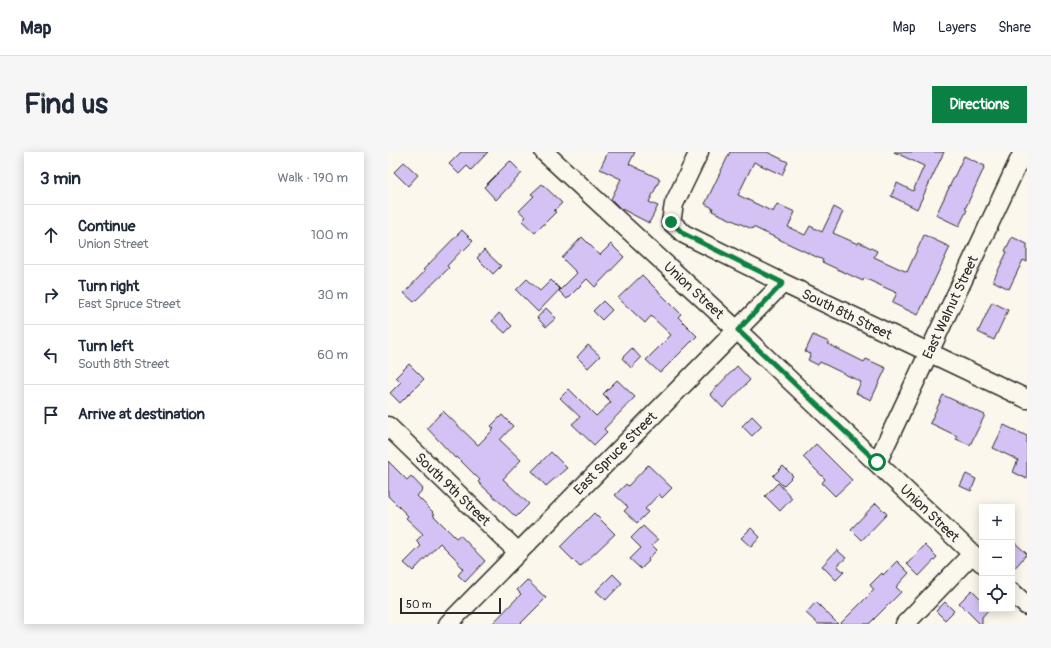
<!DOCTYPE html>
<meta charset="utf-8">
<style>
:root{--surface:#fff;--page:#f6f6f7;--text:#1f2937;--muted:#747a83;--line:#e0e1e3;--accent:#0b8043}
body{margin:0;font-family:Pangolin,sans-serif;background:var(--page);color:var(--text)}
.controls{position:absolute;right:12px;bottom:12px;display:grid;overflow:hidden;border-radius:0px;box-shadow:0 2px 10px #0003}
.controls button{width:36px;height:36px;display:grid;place-items:center;padding:0;border:0;border-bottom:1px solid var(--line);background:var(--surface);color:var(--text);font:20px sans-serif}
.scale{position:absolute;left:12px;bottom:10px;width:101px;box-sizing:border-box;padding-left:4px;border:2px solid #2b2b2b;border-top:0;font-size:11px;line-height:14px;white-space:nowrap;color:#2b2b2b;-webkit-text-stroke:3px #fbf7ec;paint-order:stroke}
.stop{position:absolute;width:12px;height:12px;margin:-9px;border:3px solid #0b8043;border-radius:50%;background:#fff}
.stop.end{background:#0b8043;border-color:#fff;box-shadow:0 1px 4px #0008}
.list{margin:0;padding:0;list-style:none}
h2{display:flex;justify-content:space-between;align-items:center;height:52px;margin:0;padding:0 16px;font-size:17px}
h2 small{font-size:13px;font-weight:400;color:var(--muted)}
.list li{display:grid;grid-template-columns:26px 1fr auto;gap:12px;align-items:center;box-sizing:border-box;height:60px;padding:0 16px;border-top:1px solid var(--line)}
.list b{display:block;font-size:15px;white-space:nowrap}
.list p{margin:0;font-size:13px;white-space:nowrap;color:var(--muted)}
.list em{font-size:13px;font-style:normal;color:var(--muted)}
.icon{flex:none;width:22px;height:22px;fill:none;stroke:currentColor;stroke-width:2;stroke-linecap:round;stroke-linejoin:round}
.map{position:relative;flex:none;width:639px;height:472px;overflow:hidden;border-radius:0px}
header{display:flex;align-items:center;gap:24px;box-sizing:border-box;height:56px;padding:0 20px;background:var(--surface);border-bottom:1px solid var(--line)}
header strong{font-size:19px}
nav{display:flex;gap:22px;margin-inline-start:auto;font-size:14px}
.intro{display:flex;align-items:center;justify-content:space-between;box-sizing:border-box;height:96px;padding:0 24px}
h1{margin:0;font-size:28px}
.button{padding:10px 18px;border-radius:0px;background:var(--accent);color:#fff;font-size:14px;font-weight:700}
main{display:flex;gap:24px;padding:0 24px}
aside{flex:1;background:var(--surface);border-radius:0px;box-shadow:0 2px 10px #0003}
.map>svg:first-child{display:block}
.building{fill:#d4c2f4;stroke:#2b2b2b}
.lines{fill:none;stroke-linecap:round;stroke-linejoin:round}
.minor-casing{stroke:#2b2b2b;stroke-width:21}
.minor{stroke:#fbf7ec;stroke-width:18}
.route{stroke:#0b8043;stroke-width:5}
.labels{text-anchor:middle;stroke-width:4;stroke-linejoin:round;paint-order:stroke}
.street-label{font-size:14px;fill:#2b2b2b;stroke:#fbf7ec}
</style>
<header>
<strong>Map</strong>
<nav><a>Map</a><a>Layers</a><a>Share</a></nav>
</header>
<div class="intro"><h1>Find us</h1><a class="button">Directions</a></div>
<main>
<aside>
<h2>3 min<small>Walk · 190 m</small></h2>
<ul class="list">
<li><svg class="icon" aria-label="ahead" viewBox="0 0 24 24"><path d="M12 20V5M6 11l6-6 6 6"/></svg><div><b>Continue</b><p>Union Street</p></div><em>100 m</em></li>
<li><svg class="icon" aria-label="right" viewBox="0 0 24 24"><path d="M7 20v-9h11M14 6l5 5-5 5"/></svg><div><b>Turn right</b><p>East Spruce Street</p></div><em>30 m</em></li>
<li><svg class="icon" aria-label="left" viewBox="0 0 24 24"><path d="M17 20v-9H6M10 6l-5 5 5 5"/></svg><div><b>Turn left</b><p>South 8th Street</p></div><em>60 m</em></li>
<li><svg class="icon" aria-label="arrive" viewBox="0 0 24 24"><path d="M6 21V4h12l-3 4 3 4H6"/></svg><div><b>Arrive at destination</b></div></li>
</ul>
</aside>
<div class="map">
<svg width="639" height="472" viewBox="0 0 639 472">
<rect width="100%" height="100%" fill="#fbf7ec"/>
<filter id="ink" filterUnits="userSpaceOnUse"><feTurbulence type="fractalNoise" baseFrequency=".025" numOctaves="2"/><feDisplacementMap in="SourceGraphic" scale="8" xChannelSelector="R" yChannelSelector="G"/><feConvolveMatrix kernelMatrix="1 2 1 2 8 2 1 2 1" color-interpolation-filters="sRGB"/></filter>
<g filter="url(#ink)">
<path class="building" d="M73 0H100L83 18 79 14 71 22 61 12Z
M220 0H247L241 12 272 27 261 50 270 54 261 71 232 56 223 47 233 27 212 17Z
M342 0H379L400 10 394 23 366 10 350 43 385 60 389 52 407 60 400 75 417 83 422 74 434 80 446 55 455 60 445 81 470 92 471 90 489 99 486 105 519 120 536 83 562 95 530 163 504 151 509 141 476 126 475 129 434 110 435 108 365 75 364 77 324 59 325 56 317 52Z
M506 0H556L529 57 503 44 509 31 525 39 536 14Z
M576 4 597 14 577 57 579 58 571 74 548 63Z
M122 9 134 21 108 48 96 35Z
M16 10 30 23 20 34 6 20Z
M154 32 174 51 166 59 168 60 147 81 134 69 138 65 131 59 146 44 143 42Z
M74 78 85 89 76 98 75 97 59 114 61 116 26 150 16 141 37 119 35 118Z
M194 85 212 103 223 92 236 105 207 135 199 127 179 147 171 139 189 121 174 106Z
M624 85 639 92V110L635 108 621 137 605 129 619 100 617 99Z
M96 98 113 114 105 122 89 106Z
M254 123 293 162 290 165 309 184 272 221 258 208 283 183 263 164 257 171 230 146Z
M139 127 152 139 163 128 172 137 150 160 128 138Z
M215 149 224 158 214 168 205 159Z
M604 150 620 158 606 188 590 180Z
M158 156 168 166 158 175 149 166Z
M111 161 124 174 117 181 104 169Z
M425 183 441 190 440 192 476 210 478 207 498 216 483 248 468 241 473 230 432 210 430 213 420 208 423 202 417 200Z
M200 193 212 204 200 216 189 205Z
M244 196 253 206 243 216 234 206Z
M21 212 36 227 12 251 2 241 13 230 8 225Z
M349 214 362 228 335 256 322 242Z
M229 228 247 245 216 277 219 280 206 293 184 272 192 265 172 246 181 237 208 264 223 250 215 242Z
M555 243 597 263 582 293 568 287 569 284 542 271Z
M55 259 90 293 106 277 103 274 114 263 125 274 112 288 133 308 115 327 141 352 128 365 90 330 92 328 69 305 67 306 39 276Z
M364 264 374 274 364 284 354 274Z
M616 273 639 284V327L625 320 630 308 605 296Z
M428 292 464 328 447 344 434 331 437 327 415 305Z
M163 300 179 316 158 334 144 319Z
M0 309 19 328 23 324 35 337 29 344 47 362 45 363 68 386 72 383 97 409 77 430 70 423 75 417 70 412 71 410 52 391 25 419 16 411 33 394 28 389 35 382 18 366 20 364 0 344Z
M260 313 284 336 274 346 271 342 257 357 260 360 249 371 236 359 240 355 227 343 238 332 240 334Z
M395 314 405 324 395 334 385 324Z
M578 322 588 327 583 339 572 334Z
M390 331 404 346 392 359 377 344Z
M488 351 499 362 474 388 463 377Z
M206 361 227 382 192 415 172 395Z
M255 374 270 388 264 393 269 398 260 407 261 409 253 417 242 407 253 396 243 386Z
M363 376 372 385 363 395 353 386Z
M624 388 639 402 624 419Z
M537 393 549 405 531 424 519 412Z
M449 398 458 406 449 414 456 420 448 428 434 414Z
M509 409 521 421 508 435 513 440 481 472H452L486 438 482 433 494 421 495 423Z
M225 422 234 431 218 448 208 439Z
M139 428 158 446 132 472H104L133 442 129 438Z
M584 438 594 448V457H601L594 465V472H592L571 451Z
M428 450 450 472H430L418 461Z
M557 450 566 459 557 468 548 459Z"/>
<g class="lines">
<defs>
<path id="minor" d="M156 0 349 178 594 411
M311 0 286 52 283 70 296 82 395 131 639 247
M0 274 130 400
M489 311 635 0
M624 440 639 454
M60 472 395 131
M517 472 584 402"/>
</defs>
<use href="#minor" class="minor-casing"/>
<use href="#minor" class="minor"/>
</g>
</g>
<g class="lines" filter="url(#ink)">
<path class="route" d="M283 70 296 82 395 131 350 178 489 310"/>
</g>
<g class="labels">
<g class="street-label">
<text transform="translate(306 138) rotate(43)" y="5">Union Street</text>
<text transform="translate(562 155) rotate(-65)" y="5">East Walnut Street</text>
<text transform="translate(459 162) rotate(26)" y="5">South 8th Street</text>
<text transform="translate(227 301) rotate(-45)" y="5">East Spruce Street</text>
<text transform="translate(65 337) rotate(44)" y="5">South 9th Street</text>
<text transform="translate(542 361) rotate(44)" y="5">Union Street</text>
</g>
</g>
</svg>
<div class="controls">
<button>+</button>
<button>−</button>
<button><svg class="icon" aria-label="locate" viewBox="0 0 24 24"><circle cx="12" cy="12" r="6"/><path d="M12 2v4M12 18v4M2 12h4M18 12h4"/></svg></button>
</div>
<div class="scale">50 m</div>
<div class="stop" style="left:489px;top:310px"></div>
<div class="stop end" style="left:283px;top:70px"></div>
</div>
</main>
